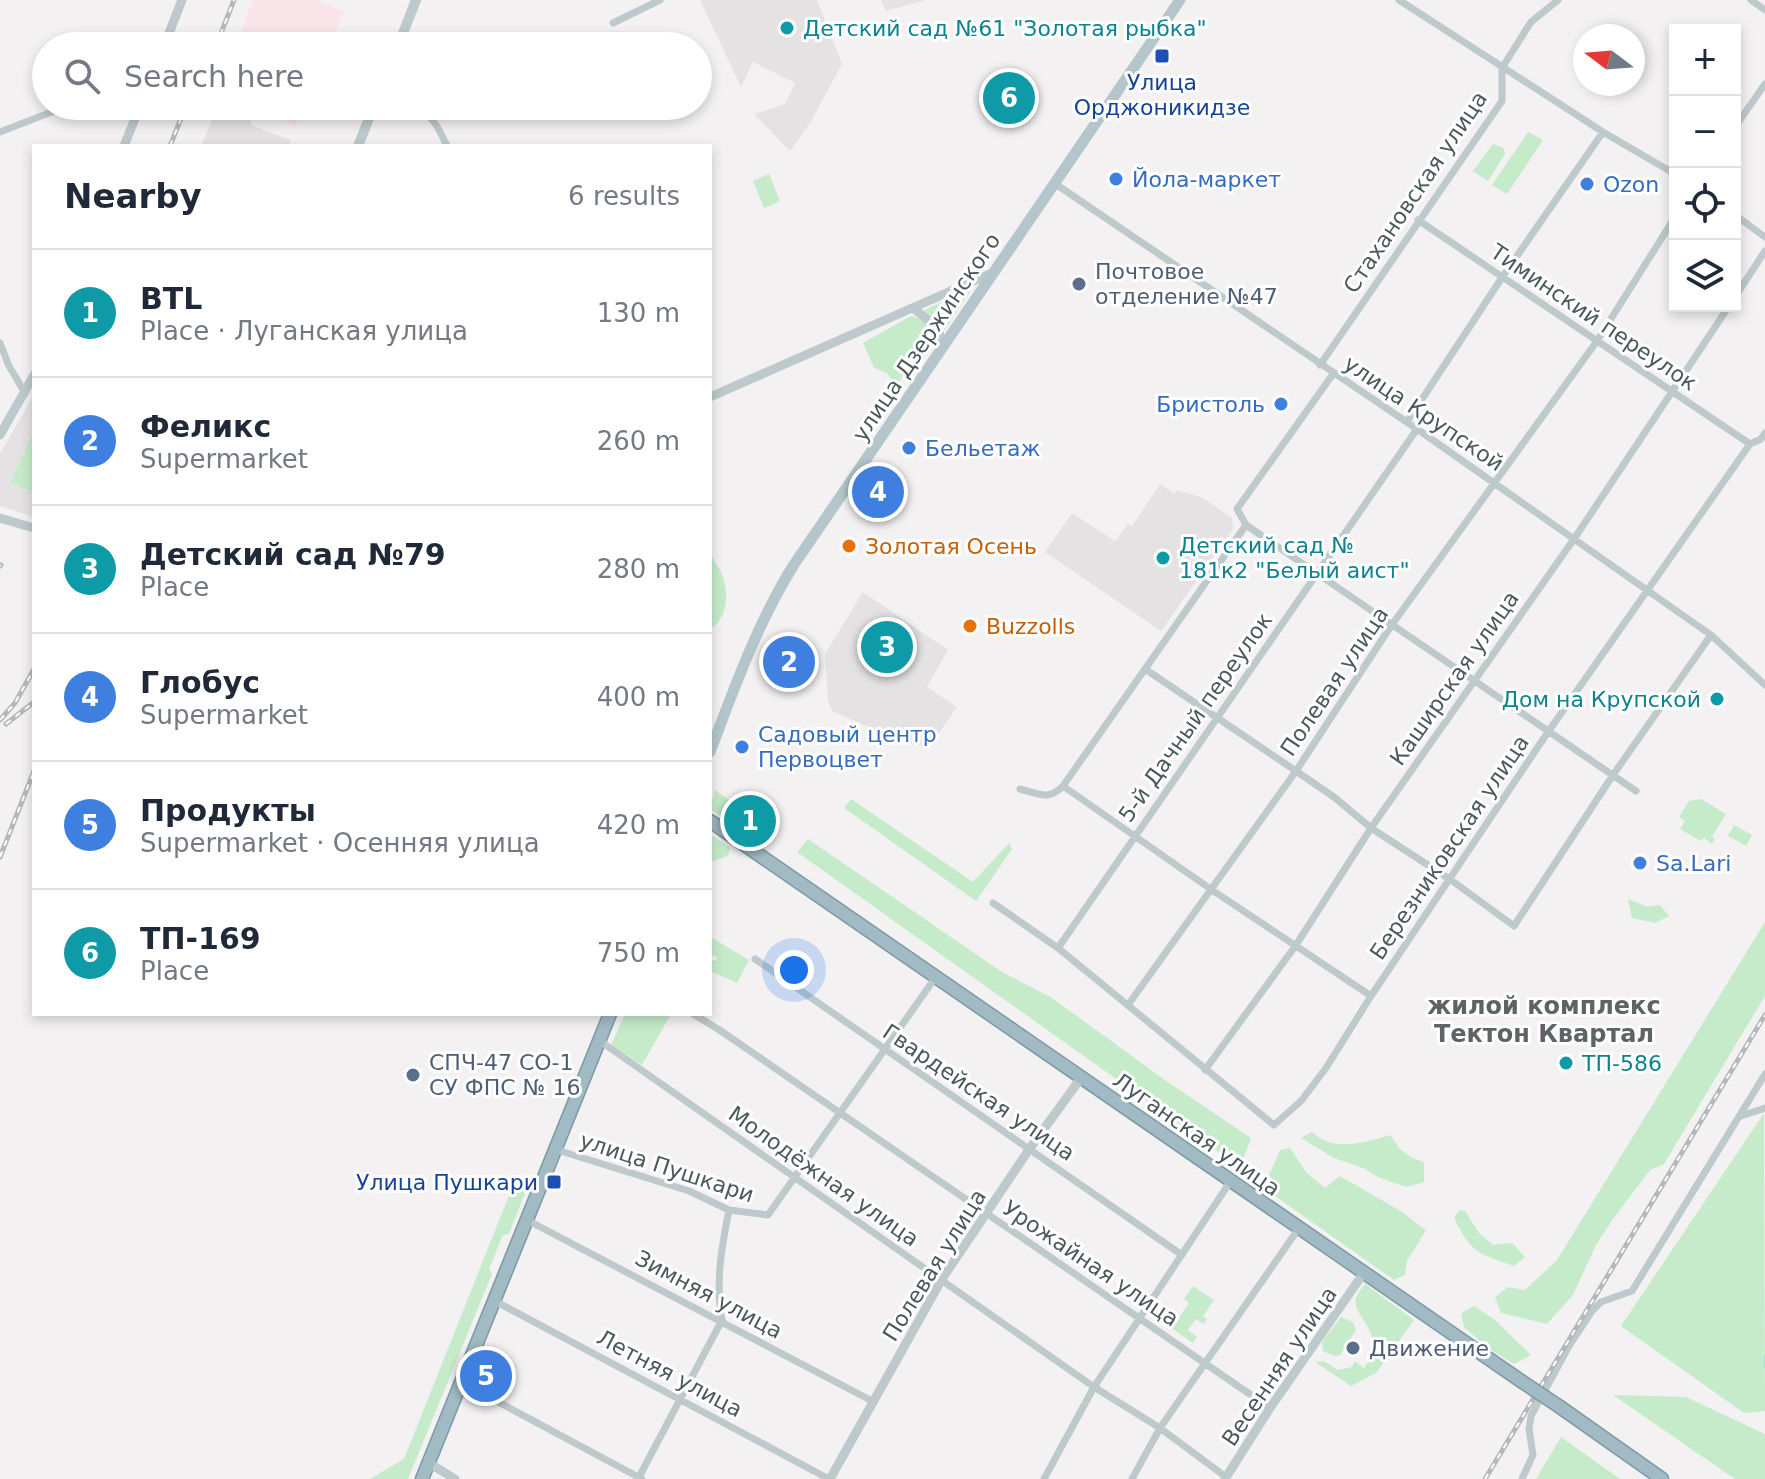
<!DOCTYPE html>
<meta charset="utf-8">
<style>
:root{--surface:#fff;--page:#f6f6f7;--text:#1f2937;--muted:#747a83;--line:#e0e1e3;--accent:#2e9ed0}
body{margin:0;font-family:"DejaVu Sans",sans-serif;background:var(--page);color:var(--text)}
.controls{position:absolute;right:24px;top:24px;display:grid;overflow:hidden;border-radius:0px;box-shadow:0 4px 12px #0003}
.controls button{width:72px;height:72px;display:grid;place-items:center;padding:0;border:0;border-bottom:2px solid var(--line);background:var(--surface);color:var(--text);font:40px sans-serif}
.compass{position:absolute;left:1573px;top:24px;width:72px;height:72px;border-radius:50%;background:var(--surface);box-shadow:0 4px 12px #0003;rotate:286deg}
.you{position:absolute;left:794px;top:970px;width:28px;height:28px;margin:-20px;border:6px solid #fff;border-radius:50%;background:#1a73e8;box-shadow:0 0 0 12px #1a73e833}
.badge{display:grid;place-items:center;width:52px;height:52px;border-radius:50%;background:var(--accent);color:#fff;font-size:26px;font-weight:700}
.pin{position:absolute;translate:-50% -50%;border:4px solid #fff;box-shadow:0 2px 8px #0006}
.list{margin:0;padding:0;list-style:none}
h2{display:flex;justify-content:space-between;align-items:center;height:104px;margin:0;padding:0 32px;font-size:34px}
h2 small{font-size:26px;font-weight:400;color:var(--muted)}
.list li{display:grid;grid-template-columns:52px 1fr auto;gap:24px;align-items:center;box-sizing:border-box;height:128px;padding:0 32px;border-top:2px solid var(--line)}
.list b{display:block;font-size:30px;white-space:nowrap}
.list p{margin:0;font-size:26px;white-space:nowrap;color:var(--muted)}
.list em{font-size:26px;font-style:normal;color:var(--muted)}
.icon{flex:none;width:44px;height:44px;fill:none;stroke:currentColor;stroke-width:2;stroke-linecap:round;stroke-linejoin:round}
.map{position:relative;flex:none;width:1765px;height:1479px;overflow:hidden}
.search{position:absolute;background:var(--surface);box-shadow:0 4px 12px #0003;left:32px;top:32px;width:680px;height:88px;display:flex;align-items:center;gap:20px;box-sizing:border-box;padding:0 28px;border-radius:44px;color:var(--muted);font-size:30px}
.panel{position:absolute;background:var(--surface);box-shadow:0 4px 12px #0003;left:32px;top:144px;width:680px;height:872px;border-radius:0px}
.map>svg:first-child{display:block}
.commercial{fill:#e9e4df}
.education{fill:#e4e2e3}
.medical{fill:#f9e5e9}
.green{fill:#c5ebca}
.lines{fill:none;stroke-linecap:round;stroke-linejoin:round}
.stream{stroke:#97e3df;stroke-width:2}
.trunk-casing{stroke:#7a9aa5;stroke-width:15}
.minor{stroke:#bec9cc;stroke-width:7}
.tertiary{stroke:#bec9cc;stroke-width:9}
.secondary{stroke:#bcc9cd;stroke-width:10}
.primary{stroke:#b4c6cc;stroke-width:11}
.trunk{stroke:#a2bac3;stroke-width:12}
.rail-casing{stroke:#b4b8ba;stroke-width:5}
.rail{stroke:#fff;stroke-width:2;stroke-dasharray:6;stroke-linecap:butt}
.trunk-bridge-casing{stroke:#7a9aa5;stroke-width:15;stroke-linecap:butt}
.trunk-bridge{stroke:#a2bac3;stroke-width:12}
.culture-dot{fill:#0f9aa8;stroke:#fff;stroke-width:3}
.transit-dot{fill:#1a4fb4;stroke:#fff;stroke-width:3}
.shop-dot{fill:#3f7fe0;stroke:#fff;stroke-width:3}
.service-dot{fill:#5c6f8a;stroke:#fff;stroke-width:3}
.food-dot{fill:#e8710a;stroke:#fff;stroke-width:3}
.labels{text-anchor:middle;stroke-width:6;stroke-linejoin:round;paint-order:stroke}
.culture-label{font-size:22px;fill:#0d838f;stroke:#fff;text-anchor:start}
.transit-label{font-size:22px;fill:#164399;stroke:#fff}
.shop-label{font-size:22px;fill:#366cbe;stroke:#fff;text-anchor:start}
.street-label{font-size:22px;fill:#4b595c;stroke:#fff}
.service-label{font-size:22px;fill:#4e5e75;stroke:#fff;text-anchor:start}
.food-label{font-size:22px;fill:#c56008;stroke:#fff;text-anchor:start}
.neighbourhood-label{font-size:24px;font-weight:bold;fill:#5e6365;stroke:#fff}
</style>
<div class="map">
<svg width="1765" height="1479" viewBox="0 0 1765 1479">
<rect width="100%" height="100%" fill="#f3f1f2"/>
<path class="commercial" d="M485 1351 517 1365 503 1398 473 1384Z"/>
<path class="education" d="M700 0H817L842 64 810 123 790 151 754 114 785 104 795 83 753 62 741 87Z
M881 0H926L886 11Z
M218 106H231L251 115V125L291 140 288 146H201Z
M34 394V517L0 506V454Z
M1160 484 1174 493 1177 490 1203 498 1232 518 1233 529 1161 631 1045 552 1072 513 1115 541 1128 524 1132 526Z
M863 592 948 650 927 687 957 707 930 746 913 745 833 712 828 702 825 654Z"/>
<path class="medical" d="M253 0H316L344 12 330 46H235Z
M260 106H304L295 127Z"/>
<path class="green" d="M1528 132 1543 140 1507 194 1492 185Z
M1493 144 1503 148 1505 154 1488 181 1473 171Z
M769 174 780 201 764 208 753 181Z
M968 290 970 292 945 330 924 310Z
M911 316C953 325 926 354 911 374L903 373 897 389 887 373 874 368 863 343Z
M34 432V492L10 483Z
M710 555C728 575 735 612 710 630Z
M715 790 737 806 732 823 710 809Z
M851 799 973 882 1009 843 1012 849 976 901 844 808Z
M1701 799 1726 814 1712 837 1715 839 1712 844 1704 838 1701 841 1680 829 1685 821 1679 817 1689 801Z
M1734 825 1752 835 1746 846 1728 836Z
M710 834 730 848 728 856 711 862 710 865Z
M808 839 1002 972 1052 998 1165 1080 1251 1138 1240 1167 797 852Z
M1628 899 1648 907 1660 905 1669 916 1655 923 1632 918Z
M1765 922V996L1664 1164 1650 1170 1613 1219 1596 1245 1573 1295 1547 1324 1501 1313 1495 1297 1508 1287 1525 1290 1557 1260Z
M710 937 749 960 737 983 710 971V959L716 961 717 957 710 954Z
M625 1014H671L642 1065 611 1045Z
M1764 1113 1765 1411 1744 1413 1621 1326Z
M1312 1132C1333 1153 1366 1142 1391 1135 1399 1151 1406 1156 1424 1162V1182L1406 1187 1380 1178 1363 1168 1334 1158 1301 1138Z
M1290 1148 1306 1172 1325 1188 1340 1176 1399 1210 1426 1230 1407 1261 1405 1275 1394 1280 1268 1191 1269 1175 1280 1150Z
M516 1178 527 1188 509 1234 503 1235 489 1269 492 1274 408 1479H370L404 1459Z
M1459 1210 1465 1211 1479 1233 1493 1245 1512 1243 1525 1257 1514 1266C1479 1254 1471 1253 1454 1218Z
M1365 1284 1414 1320 1376 1373 1351 1386 1315 1362 1324 1361 1338 1370 1352 1367 1355 1361 1364 1368 1375 1352C1373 1347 1373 1341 1371 1334 1363 1311 1344 1308 1365 1284Z
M1193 1286 1214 1300 1203 1316 1207 1319 1204 1324 1196 1319 1188 1330 1197 1337 1193 1343 1167 1325 1171 1319 1176 1323 1189 1303 1184 1299Z
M1474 1306 1495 1320 1531 1355 1514 1364 1488 1348 1464 1327 1461 1313Z
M1341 1317 1353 1322 1356 1330 1340 1355 1334 1356 1323 1351 1322 1342Z
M1613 1395 1686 1397 1765 1434V1479H1735Z
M1561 1437 1620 1479H1536Z"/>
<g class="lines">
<path class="stream" d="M1765 1356V1367"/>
<defs>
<path id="trunk" d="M710 821 1521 1381
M1560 1407 1662 1479
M422 1479 610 1014"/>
</defs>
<use href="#trunk" class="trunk-casing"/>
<path class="minor" d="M1399 0 1603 132 1675 174
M1751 0 1765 10
M613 23 660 0
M410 106C434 116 436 123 447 146
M1735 127 1765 84
M0 132 67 106
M1054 183 1417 429 1711 635 1765 685
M1735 215 1765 237
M1418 220 1750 444
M1735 297 1765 251
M0 343 9 366 25 393
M1320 365 1502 101V68L1531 22 1558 0
M1407 422 1503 276 1603 132
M1246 525 1636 791
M1145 669 1296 771 1334 797 1371 828 1451 880 1514 926 1613 775 1711 635
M1063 786 1212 890 1371 996
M1020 789C1040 794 1048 801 1063 786L1246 525 1237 509 1333 374
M993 903 1058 948 1274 1125 1301 1101 1326 1068 1371 996 1548 732 1750 444 1761 439 1765 433
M1058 948 1417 429
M755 959 1182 1255
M1128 1005 1296 771 1391 626 1597 341 1675 217
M693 1014 718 1029 1270 1408
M600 1041 1094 1387 1160 1428 1226 1477
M1205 1070 1296 945 1371 828 1574 539 1729 306
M1741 1116 1765 1108
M554 1149 689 1191 729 1210 768 1215 935 978
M525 1219 874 1402
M493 1300 829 1479
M459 1384 474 1389 642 1479
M638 1479 722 1320C715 1283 722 1245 729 1210
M1044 1479 1094 1387 1230 1182
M1132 1479 1160 1428 1299 1228
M1522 1479 1533 1455 1529 1429 1531 1416 1569 1346 1592 1311 1601 1302 1632 1291 1765 1074"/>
<path class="tertiary" d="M164 46 182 0
M124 146 140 106
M913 308 937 327 944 346
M710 397 994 272
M0 435 34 375
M0 518 34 528
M429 1463 455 1479
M830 1479 942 1279 1030 1148 1081 1078
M1225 1479 1270 1408 1363 1274"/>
<path class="secondary" d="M398 46 416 0
M358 146 374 106"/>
<path class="primary" d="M710 752C734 689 757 624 793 566L1180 0"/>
<use href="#trunk" class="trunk"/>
<defs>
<path id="rail" d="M216 46 234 0
M170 146 186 106
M0 566 1 565
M0 720 15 703 34 669
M6 724 34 702
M0 857 34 771
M1485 1479 1765 1015"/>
</defs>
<use href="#rail" class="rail-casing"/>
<use href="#rail" class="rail"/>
<defs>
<path id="trunk-bridge" d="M1521 1381 1560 1407"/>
</defs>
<use href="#trunk-bridge" class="trunk-bridge-casing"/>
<use href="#trunk-bridge" class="trunk-bridge"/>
</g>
<g class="culture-dot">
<circle cx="787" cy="28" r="8"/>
<circle cx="1163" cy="558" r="8"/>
<circle cx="1717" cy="699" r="8"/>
<circle cx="1566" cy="1063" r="8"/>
</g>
<g class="transit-dot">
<rect x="1154" y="48" width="16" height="16" rx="4"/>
<rect x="546" y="1174" width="16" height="16" rx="4"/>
</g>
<g class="shop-dot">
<circle cx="1116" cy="179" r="8"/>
<circle cx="1587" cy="184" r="8"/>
<circle cx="1281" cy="404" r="8"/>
<circle cx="909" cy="448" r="8"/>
<circle cx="742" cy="747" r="8"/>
<circle cx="1640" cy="863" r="8"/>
</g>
<g class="service-dot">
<circle cx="1079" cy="284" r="8"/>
<circle cx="413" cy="1075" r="8"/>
<circle cx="1353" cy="1348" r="8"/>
</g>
<g class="food-dot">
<circle cx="849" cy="546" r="8"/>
<circle cx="970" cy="626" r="8"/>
</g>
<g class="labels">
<g class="culture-label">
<text x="803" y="36">Детский сад №61 "Золотая рыбка"</text>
<text x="1179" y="553">Детский сад №<tspan x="1179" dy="25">181к2 "Белый аист"</tspan></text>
<text x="1701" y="707" text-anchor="end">Дом на Крупской</text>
<text x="1582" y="1071">ТП-586</text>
</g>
<g class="transit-label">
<text x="1162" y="90">Улица<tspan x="1162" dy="25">Орджоникидзе</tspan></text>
<text x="538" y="1190" text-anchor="end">Улица Пушкари</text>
</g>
<g class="shop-label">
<text x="1132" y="187">Йола-маркет</text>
<text x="1603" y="192">Ozon</text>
<text x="1265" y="412" text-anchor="end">Бристоль</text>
<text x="925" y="456">Бельетаж</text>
<text x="758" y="742">Садовый центр<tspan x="758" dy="25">Первоцвет</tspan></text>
<text x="1656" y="871">Sa.Lari</text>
</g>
<g class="street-label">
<text transform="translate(1415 192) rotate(-56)" y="8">Стахановская улица</text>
<text transform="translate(1594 317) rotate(34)" y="8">Тиминский переулок</text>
<text transform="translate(926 337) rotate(-56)" y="8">улица Дзержинского</text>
<text transform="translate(1424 413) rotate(34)" y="8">улица Крупской</text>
<text transform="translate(1454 678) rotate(-55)" y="8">Каширская улица</text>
<text transform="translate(1334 681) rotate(-56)" y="8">Полевая улица</text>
<text transform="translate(1195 717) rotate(-55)" y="8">5-й Дачный переулок</text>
<text transform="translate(1449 847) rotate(-56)" y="8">Березниковская улица</text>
<text transform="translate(979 1092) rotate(34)" y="8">Гвардейская улица</text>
<text transform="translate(1197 1134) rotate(35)" y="8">Луганская улица</text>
<text transform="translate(667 1167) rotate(18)" y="8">улица Пушкари</text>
<text transform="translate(824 1176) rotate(35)" y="8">Молодёжная улица</text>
<text transform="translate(1091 1263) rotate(34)" y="8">Урожайная улица</text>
<text transform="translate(934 1265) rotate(-58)" y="8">Полевая улица</text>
<text transform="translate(709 1294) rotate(28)" y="8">Зимняя улица</text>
<text transform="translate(1279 1366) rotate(-56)" y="8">Весенняя улица</text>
<text transform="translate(670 1373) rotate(28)" y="8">Летняя улица</text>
</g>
<g class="service-label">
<text x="1095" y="279">Почтовое<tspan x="1095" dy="25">отделение №47</tspan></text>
<text x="429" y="1070">СПЧ-47 СО-1<tspan x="429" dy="25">СУ ФПС № 16</tspan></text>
<text x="1369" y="1356">Движение</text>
</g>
<g class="food-label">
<text x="865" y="554">Золотая Осень</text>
<text x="986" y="634">Buzzolls</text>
</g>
<g class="neighbourhood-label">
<text x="1544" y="1014">жилой комплекс<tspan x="1544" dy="28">Тектон Квартал</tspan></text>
</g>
</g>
</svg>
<div class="controls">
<button>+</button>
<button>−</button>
<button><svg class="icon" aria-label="locate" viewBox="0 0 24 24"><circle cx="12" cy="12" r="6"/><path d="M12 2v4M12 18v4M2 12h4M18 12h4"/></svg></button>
<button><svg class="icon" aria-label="layers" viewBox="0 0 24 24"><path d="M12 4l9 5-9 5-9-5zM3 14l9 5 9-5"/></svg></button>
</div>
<svg class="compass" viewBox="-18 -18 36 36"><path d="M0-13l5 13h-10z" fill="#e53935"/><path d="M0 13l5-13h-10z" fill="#747a83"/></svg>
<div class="you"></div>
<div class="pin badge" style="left:750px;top:821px;background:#0f9aa8">1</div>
<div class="pin badge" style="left:789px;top:662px;background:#3f7fe0">2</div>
<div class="pin badge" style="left:887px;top:647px;background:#0f9aa8">3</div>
<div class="pin badge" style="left:878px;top:492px;background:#3f7fe0">4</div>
<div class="pin badge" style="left:486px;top:1376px;background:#3f7fe0">5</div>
<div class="pin badge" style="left:1009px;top:98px;background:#0f9aa8">6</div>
<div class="search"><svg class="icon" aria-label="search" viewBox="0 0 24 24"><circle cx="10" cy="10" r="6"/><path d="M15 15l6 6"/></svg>Search here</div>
<section class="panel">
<h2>Nearby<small>6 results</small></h2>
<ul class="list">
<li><span class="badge" style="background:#0f9aa8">1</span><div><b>BTL</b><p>Place · Луганская улица</p></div><em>130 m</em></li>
<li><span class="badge" style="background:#3f7fe0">2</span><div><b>Феликс</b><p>Supermarket</p></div><em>260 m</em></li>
<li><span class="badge" style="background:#0f9aa8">3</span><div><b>Детский сад №79</b><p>Place</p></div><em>280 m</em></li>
<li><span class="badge" style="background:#3f7fe0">4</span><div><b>Глобус</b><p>Supermarket</p></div><em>400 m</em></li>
<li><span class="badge" style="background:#3f7fe0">5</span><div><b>Продукты</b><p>Supermarket · Осенняя улица</p></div><em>420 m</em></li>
<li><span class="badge" style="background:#0f9aa8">6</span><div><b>ТП-169</b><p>Place</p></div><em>750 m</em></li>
</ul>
</section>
</div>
